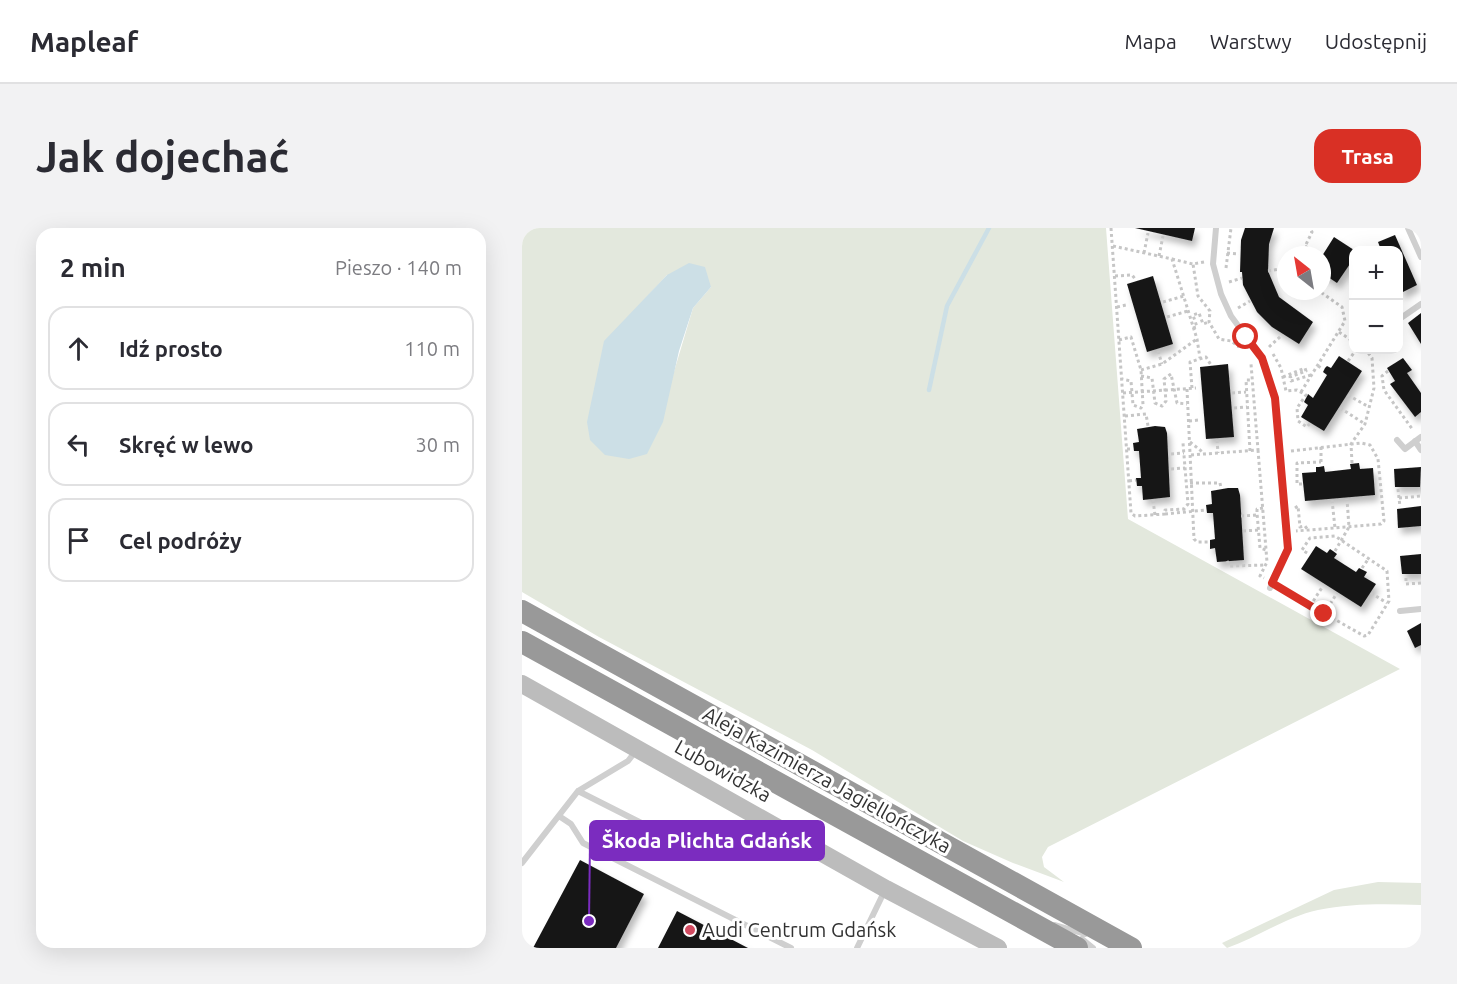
<!DOCTYPE html>
<html lang="pl">
<meta charset="utf-8">
<style>
:root{--surface:#fff;--page:#f2f2f3;--text:#2b2b33;--muted:#7c7c81;--line:#e1e1e2;--accent:#d93025}
body{margin:0;font-family:Ubuntu,sans-serif;background:var(--page);color:var(--text)}
.controls{position:absolute;right:18px;top:18px;display:grid;overflow:hidden;border-radius:12px;box-shadow:0 6px 24px #0002}
.controls button{width:54px;height:54px;display:grid;place-items:center;padding:0;border:0;border-bottom:2px solid var(--line);background:var(--surface);color:var(--text);font:30px sans-serif}
.compass{position:absolute;left:755px;top:18px;width:54px;height:54px;border-radius:50%;background:var(--surface);box-shadow:0 6px 24px #0002;rotate:329deg}
.stop{position:absolute;width:18px;height:18px;margin:-14px;border:4px solid #d93025;border-radius:50%;background:#fff}
.stop.end{background:#d93025;border-color:#fff;box-shadow:0 2px 6px #0008}
.list{margin:0;padding:0;list-style:none}
h2{display:flex;justify-content:space-between;align-items:center;height:78px;margin:0;padding:0 24px;font-size:26px}
h2 small{font-size:20px;font-weight:400;color:var(--muted)}
.list li{display:grid;grid-template-columns:39px 1fr auto;gap:18px;align-items:center;box-sizing:border-box;height:84px;margin:0 12px 12px;padding:0 12px;border:2px solid var(--line);border-radius:18px}
.list b{display:block;font-size:22px;white-space:nowrap}
.list em{font-size:20px;font-style:normal;color:var(--muted)}
.icon{flex:none;width:33px;height:33px;fill:none;stroke:currentColor;stroke-width:2;stroke-linecap:round;stroke-linejoin:round}
.map{position:relative;flex:none;width:899px;height:720px;overflow:hidden;border-radius:18px}
header{display:flex;align-items:center;gap:36px;box-sizing:border-box;height:84px;padding:0 30px;background:var(--surface);border-bottom:2px solid var(--line)}
header strong{font-size:28px}
nav{display:flex;gap:33px;margin-inline-start:auto;font-size:21px}
.intro{display:flex;align-items:center;justify-content:space-between;box-sizing:border-box;height:144px;padding:0 36px}
h1{margin:0;font-size:42px}
.button{padding:15px 27px;border-radius:18px;background:var(--accent);color:#fff;font-size:21px;font-weight:700}
main{display:flex;gap:36px;padding:0 36px}
aside{flex:1;background:var(--surface);border-radius:18px;box-shadow:0 6px 24px #0002}
.map>svg:first-child{display:block}
.green{fill:#e3e8dd;fill-rule:evenodd}
.water{fill:#ccdfe6}
.lines{fill:none;stroke-linecap:round;stroke-linejoin:round}
.stream{stroke:#ccdfe6;stroke-width:4.5}
.building{fill:#191919;filter:url(#shadow)}
.path{stroke:#c6c6c6;stroke-width:3;stroke-dasharray:3 3;stroke-linecap:butt}
.lane{stroke:#cfcfcf;stroke-width:6}
.secondary{stroke:#bcbcbc;stroke-width:18}
.highway{stroke:#999;stroke-width:22}
.route{stroke:#d93025;stroke-width:8}
.poi-dot{fill:#d24b61;stroke:#fff;stroke-width:2}
.labels{text-anchor:middle;stroke-width:6;stroke-linejoin:round;paint-order:stroke}
.street-label{font-size:20px;fill:#323232;stroke:#fff}
.poi-label{font-size:20px;fill:#323232;stroke:#fff;text-anchor:start}
.leader{fill:none;stroke:#7b2cbf;stroke-width:2}
.callout-dot{fill:#7b2cbf;stroke:#fff;stroke-width:2}
.callout{fill:#7b2cbf;stroke:#7b2cbf;stroke-width:2}
.callout-label{font-size:21px;text-anchor:middle;font-weight:bold;fill:#fff}
</style>
<header>
<strong>Mapleaf</strong>
<nav><a>Mapa</a><a>Warstwy</a><a>Udostępnij</a></nav>
</header>
<div class="intro"><h1>Jak dojechać</h1><a class="button">Trasa</a></div>
<main>
<aside>
<h2>2 min<small>Pieszo · 140 m</small></h2>
<ul class="list">
<li><svg class="icon" aria-label="ahead" viewBox="0 0 24 24"><path d="M12 20V5M6 11l6-6 6 6"/></svg><div><b>Idź prosto</b></div><em>110 m</em></li>
<li><svg class="icon" aria-label="left" viewBox="0 0 24 24"><path d="M17 20v-9H6M10 6l-5 5 5 5"/></svg><div><b>Skręć w lewo</b></div><em>30 m</em></li>
<li><svg class="icon" aria-label="arrive" viewBox="0 0 24 24"><path d="M6 21V4h12l-3 4 3 4H6"/></svg><div><b>Cel podróży</b></div></li>
</ul>
</aside>
<div class="map">
<svg width="899" height="720" viewBox="0 0 899 720">
<defs>
<filter id="shadow"><feDropShadow dx="3.5" dy="6" stdDeviation="3" flood-color="#0004"/></filter>
</defs>
<rect width="100%" height="100%" fill="#fff"/>
<path class="green" d="M0 0H584L606 291 878 441 526 619 520 629 522 639 542 654 491 635 441 613 290 522 77 409 0 364ZM145 47 189 59 171 80 148 157 108 87Z
M856 654 899 655V677C865 676 830 675 796 682 764 689 736 709 705 720L700 715 812 662Z"/>
<path class="water" d="M167 35 183 39 189 59 171 80 157 123 141 194 125 226 107 231 83 227 68 212 65 194 82 113 145 47Z"/>
<g class="lines">
<path class="stream" d="M407 162 425 78 467 0"/>
</g>
<path class="building" d="M613 0H673L670 13Z
M723 0H752L747 16 746 43 757 69 791 94 777 116 750 99 735 84 721 57 720 44H718L719 12Z
M873 7 895 57 879 65 876 22H859L856 14Z
M812 9 832 22V30L815 55 800 45V28Z
M631 48 651 116 625 124 605 56Z
M899 85V116L886 95Z
M817 128 840 143 802 203 779 189 786 177 782 174 786 166 791 170 805 147 801 144 803 140 805 138 809 140Z
M881 130 890 142 885 145 899 165V184L893 189 868 156 873 153 865 140Z
M706 136 712 209 684 211 678 139Z
M633 198 643 199 645 205 648 269 621 272 620 258H615L614 250H619L617 223H612L611 215 617 214 615 201Z
M837 235 838 241 851 240 853 267 783 273 780 245 794 244V239H797L802 238 803 244 829 241 828 236Z
M899 239 898 259H873L872 241Z
M706 260H716L718 267 722 332 695 334 693 320 688 321V312L693 311 691 285H685L684 277 690 276 689 263Z
M899 278V298L876 300 875 281Z
M794 318 805 325 808 321 811 323 815 326 812 330 834 344 837 340 845 344 842 349 854 356 839 379 779 341Z
M899 326V346H880L878 328Z
M899 395V417L893 420 885 403Z
M58 632 122 666 94 720H11Z
M155 683 226 720H136Z"/>
<g class="lines">
<path class="path" d="M589 0 609 285 613 288 643 286V282L662 281 666 276 661 215
M591 18 650 31 675 111 678 130
M783 18 796 27
M622 25 626 5
M705 25 717 26
M779 27 790 4 788 0
M637 28 641 8
M650 31 671 36
M682 34 671 36 676 68 688 83 687 94 697 111 709 113 717 119
M704 40 709 0
M746 43 764 40
M593 48 610 47 614 52
M707 54 720 50
M641 74 662 68
M595 79 604 77
M716 80 728 73
M645 89 666 83
M671 100 675 99 671 87 677 85 681 96 687 94
M817 104 832 114
M597 112 609 109 619 142 621 177 619 180 611 177 609 153 600 151
M747 119 760 107
M636 123 640 136
M751 126 759 140 764 163 775 162 784 167 775 180 776 193 785 199 788 195
M826 133 834 122
M796 138 801 141
M619 142 640 136 675 111
M866 143 860 148 862 162 891 202
M619 148 630 150 633 175 640 178 644 173 642 151 649 146 655 175 665 176
M761 149 783 140 784 143 768 149 769 153 789 147
M670 160 668 134 684 129 689 137
M665 161 672 311 675 314H686
M779 164 823 93 820 79 797 63
M601 165 674 160
M710 165 724 164
M826 167 847 179
M712 180 725 179
M818 180 843 196
M603 188 624 186 626 198
M667 193 677 192
M695 212 696 225
M668 214 683 226
M799 219V237
M605 221H611
M736 222 745 334 738 348 742 350
M728 223 724 152H730
M769 223 839 215 848 217 856 231 862 293 859 296 774 303
M649 226 662 225
M669 227 736 222 729 136
M830 235 829 216 843 196 852 160 850 130 844 122
M649 241 663 240
M607 253 614 252
M668 255H698L699 260
M780 256H775V235L799 234
M876 261 878 279
M877 270 899 268
M631 272 633 287
M810 272 813 300
M741 280 735 281V285L738 320 744 322
M773 280 776 278 778 299 783 298 786 302
M643 286 684 282
M719 288 735 287
M721 303 736 302
M813 323 827 299 825 271
M705 333 708 338 744 337
M840 340 847 330
M884 350V356L899 355
M758 360 842 408 846 407 867 373 865 343 813 308 788 310 780 322 787 326
M849 365 865 375
M788 378 801 358
M802 386 815 365"/>
<path class="lane" d="M694 0 691 36 699 66 709 88 740 130 753 170 766 321 748 360
M886 0 899 29
M876 92 899 76
M875 212 883 221 899 209
M893 213 899 222
M878 383 899 381
M56 563 161 616
M37 588 49 596 61 615 269 720
M0 635 56 563 106 533 113 524
M533 697 563 706
M560 711 571 720
M335 720 363 662"/>
<path class="secondary" d="M0 456 364 661 476 720"/>
<path class="highway" d="M0 383 609 720
M0 414 555 720"/>
</g>
<g class="lines">
<path class="route" d="M724 109 740 130 753 170 766 321 750 355 802 386"/>
</g>
<circle class="poi-dot" cx="168" cy="702" r="6"/>
<g class="labels">
<g class="street-label">
<text transform="translate(201 543) rotate(29)" y="7">Lubowidzka</text>
<text transform="translate(305 552) rotate(29)" y="7">Aleja Kazimierza Jagiellończyka</text>
</g>
<g class="poi-label">
<text x="180" y="709">Audi Centrum Gdańsk</text>
</g>
</g>
<path class="leader" d="M67 693L68 613"/>
<circle class="callout-dot" cx="67" cy="693" r="6"/>
<rect class="callout" x="68" y="593" width="234" height="39" rx="6"/>
<g class="callout-label">
<text x="185" y="620">Škoda Plichta Gdańsk</text>
</g>
</svg>
<div class="controls">
<button>+</button>
<button>−</button>
</div>
<svg class="compass" viewBox="-18 -18 36 36"><path d="M0-13l5 13h-10z" fill="#e53935"/><path d="M0 13l5-13h-10z" fill="#7c7c81"/></svg>
<div class="stop" style="left:724px;top:109px"></div>
<div class="stop end" style="left:802px;top:386px"></div>
</div>
</main>
